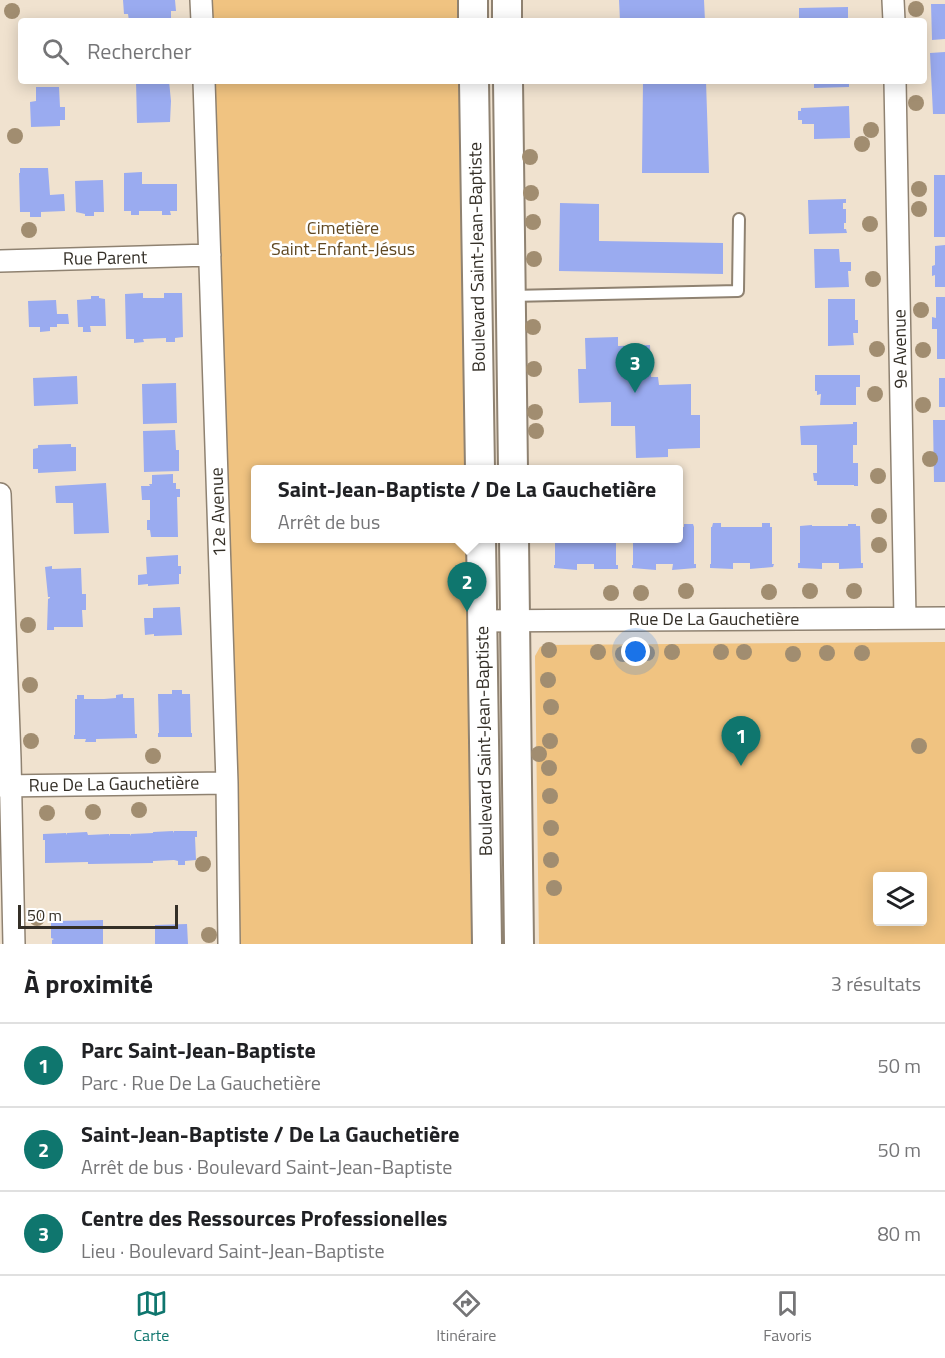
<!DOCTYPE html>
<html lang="fr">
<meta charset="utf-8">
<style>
:root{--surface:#fff;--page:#f2f2f2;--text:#202124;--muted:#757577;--line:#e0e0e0;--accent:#0f766e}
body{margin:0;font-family:"Titillium Web",sans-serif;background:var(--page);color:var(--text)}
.controls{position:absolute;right:18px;bottom:18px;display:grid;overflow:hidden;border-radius:6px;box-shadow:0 3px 15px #0003}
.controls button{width:54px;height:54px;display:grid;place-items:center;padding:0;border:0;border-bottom:2px solid var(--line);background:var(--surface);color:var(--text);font:30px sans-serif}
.scale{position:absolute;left:18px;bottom:15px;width:160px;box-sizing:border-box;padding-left:6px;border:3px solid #342f27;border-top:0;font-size:16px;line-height:21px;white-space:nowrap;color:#342f27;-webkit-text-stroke:4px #fff;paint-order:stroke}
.you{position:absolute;left:636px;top:652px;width:21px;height:21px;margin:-15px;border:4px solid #fff;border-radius:50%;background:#1a73e8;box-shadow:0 0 0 9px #1a73e833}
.badge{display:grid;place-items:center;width:39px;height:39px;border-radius:50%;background:var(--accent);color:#fff;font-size:20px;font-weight:700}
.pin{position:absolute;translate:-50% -50px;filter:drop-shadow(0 2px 3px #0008)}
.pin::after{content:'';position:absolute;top:32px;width:21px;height:18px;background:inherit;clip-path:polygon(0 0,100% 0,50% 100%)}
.popup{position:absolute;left:251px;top:465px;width:432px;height:78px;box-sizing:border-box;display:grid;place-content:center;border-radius:6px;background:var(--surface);filter:drop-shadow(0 2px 4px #0005);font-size:20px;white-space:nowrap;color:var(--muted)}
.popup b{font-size:22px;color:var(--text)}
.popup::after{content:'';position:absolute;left:50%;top:100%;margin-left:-12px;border:12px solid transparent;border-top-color:var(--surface)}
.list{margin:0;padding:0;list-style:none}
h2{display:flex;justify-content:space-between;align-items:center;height:78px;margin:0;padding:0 24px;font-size:26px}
h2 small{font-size:20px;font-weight:400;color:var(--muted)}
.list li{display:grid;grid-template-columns:39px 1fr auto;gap:18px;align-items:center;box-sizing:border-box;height:84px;padding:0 24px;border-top:2px solid var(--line)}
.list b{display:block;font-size:22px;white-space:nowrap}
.list p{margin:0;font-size:20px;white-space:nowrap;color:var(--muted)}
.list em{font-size:20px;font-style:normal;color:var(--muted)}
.icon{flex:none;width:33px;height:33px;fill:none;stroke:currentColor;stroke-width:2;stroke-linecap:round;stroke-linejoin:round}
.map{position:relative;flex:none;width:945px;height:944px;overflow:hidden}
.search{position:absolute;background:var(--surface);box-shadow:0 3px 15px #0003;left:18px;right:18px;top:18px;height:66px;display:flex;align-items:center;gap:15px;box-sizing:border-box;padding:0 21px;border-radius:6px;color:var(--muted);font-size:22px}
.sheet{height:330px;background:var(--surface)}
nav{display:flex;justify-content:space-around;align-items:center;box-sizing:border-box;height:84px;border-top:2px solid var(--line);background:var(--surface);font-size:16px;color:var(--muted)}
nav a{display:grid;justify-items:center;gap:3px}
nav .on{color:var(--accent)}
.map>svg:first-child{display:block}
.green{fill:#f0c381;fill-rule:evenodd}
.building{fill:#9aabf0}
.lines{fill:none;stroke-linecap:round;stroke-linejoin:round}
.lane-casing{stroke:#8f8271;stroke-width:14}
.street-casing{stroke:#8f8271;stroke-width:24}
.secondary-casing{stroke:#8f8271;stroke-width:32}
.lane{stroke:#fff;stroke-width:10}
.street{stroke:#fff;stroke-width:21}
.secondary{stroke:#fff;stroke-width:28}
.tree{fill:#a18d70}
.labels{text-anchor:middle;stroke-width:5;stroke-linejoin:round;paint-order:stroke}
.park-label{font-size:18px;fill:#604822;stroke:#fff}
.street-label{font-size:18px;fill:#342f27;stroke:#fff}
</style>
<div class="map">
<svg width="945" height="944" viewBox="0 0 945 944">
<rect width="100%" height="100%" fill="#f0e2cf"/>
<path class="green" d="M201 0H473V21H202Z
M204 81H474L480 469 255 470V538L481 539 487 944H229Z
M945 642V944H539L535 656 540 647 545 645ZM922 876V922H878V876Z"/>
<path class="building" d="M123 0H175L176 11H171V20L129 21 128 14H124Z
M619 0H704L705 21H620Z
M931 4H945V39L932 40Z
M848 7V21H799V8Z
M945 52V114H933L930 53Z
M136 81H169L171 101 170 122 137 123Z
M643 81H706L709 173H642Z
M814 81H849V87L814 88Z
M36 87H59L60 107H65V120H60V126L31 127 30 102 36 101Z
M849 106 850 138 814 139V124H802V120H798V111H801V108Z
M20 168H48L50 195 64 194 65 211 41 212V217H30V212H20L19 173H20Z
M142 172V184H177V211H170L171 215H162V211H139V215H131V211H124V173Z
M934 175H945V237H934Z
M103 180 104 212H94V216H85V214L76 212 75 181Z
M846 199V203H843V209H846V223H844V229H846L847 233 809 234 808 200Z
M560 203 599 204V241L723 243V274L559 271Z
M945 245V287H935V275L932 276V266L935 265V246Z
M814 249H839L840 262H851V271H848L849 287 815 288Z
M143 293V298H164V293H182L183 337 175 338V342H166V338L143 339 144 342 134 343V339H126L125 294Z
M91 296H99V298L105 299 106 326H90L91 332H83V327H78L77 300 91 299Z
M936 297H945V359H937V329H932V317L936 318Z
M828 299H855V320H858V333H853L854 345 828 346Z
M56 300 57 314H68L69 324H57V327H50V331L40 332V327H29L28 301Z
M618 337V346L650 345 651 377H658L659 385 691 384V415H700V448L668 449V457L636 458 635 426H611V402L579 403 578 369H586L585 338Z
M815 375H860V387H856V405H820L821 394 817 395V391H815Z
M77 376 78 404 34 406 33 378Z
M939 378H945V407H939Z
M176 383 177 423 143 424 142 384Z
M933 420H945V482H934Z
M853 422H857V445H853V463H858V486H854V485H817V481H814L813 473H817V445H801L800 426 853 424Z
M175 430 176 450H179V471L144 472 143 431Z
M71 444V447H76V471L38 473V469H33V449L38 448V445Z
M173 474V483H176V489H180V497H177L178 537H151L150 530H147V520H150V500H142L141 486H150L149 484H152V475Z
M106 483 109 533 74 534 73 503H56L55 486Z
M713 523H721V527H762V523H770V527H772V564H774L773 567 750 569V563H733V569L710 568V564H711V527H712Z
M684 524H693L694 527V564H696V568L672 570 673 564H656V570L632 568V565H633V538H678V527H684Z
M848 524H856V526H860L861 563H863V568L839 569V563H822V569L798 568V563H800V526L812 525V526H848Z
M555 538H616V565H618V569H594V564H577V570L554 568V565H555Z
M178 555V566H181V574H179V584L148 586V584L138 585V575L147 574 146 557Z
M52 566V569L81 568 82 594H86V610H82L83 627H54V630H47L48 599 50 598V597H48L45 567Z
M180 607 182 635 154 636V634L145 635 144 618H153V608Z
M172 690H182V694H190L191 733H192V737H158V733H159L158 694H172Z
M123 694V698H134L135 734H137V738L96 739V742H85L86 739H74V735H75V699H77V695H84V699H104L116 698V695Z
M173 831 174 833V831H197V837H195L196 860 185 861V865H178V861L174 860 153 861V863L88 864V862L45 863V840H43V834L66 833V835L67 833 87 832 88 835 109 834V836L110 834H130L131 836V834L153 833V832Z
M51 919H55L56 921 103 920V944H52V940L54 939 51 938Z
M187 924 188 944H155V925Z"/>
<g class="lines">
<defs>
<path id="lane" d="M511 296 738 291 739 219"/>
<path id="street" d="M201 0 202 21
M893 0 894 21
M204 81 227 783 229 944
M895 81 905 618
M0 261 210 255
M0 494 10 759 14 944
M482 621 945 618
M0 786 227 783"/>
<path id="secondary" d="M473 0V21
M507 0V21
M474 81 480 470
M508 81 513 470
M481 538 487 944
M514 538 519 944"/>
</defs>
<use href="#lane" class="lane-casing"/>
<use href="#street" class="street-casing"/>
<use href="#secondary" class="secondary-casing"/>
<use href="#lane" class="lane"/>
<use href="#street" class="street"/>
<use href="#secondary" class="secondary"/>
</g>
<g class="tree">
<circle cx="916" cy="9" r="8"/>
<circle cx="12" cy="11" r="8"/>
<circle cx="916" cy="103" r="8"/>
<circle cx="871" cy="130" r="8"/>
<circle cx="15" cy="136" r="8"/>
<circle cx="862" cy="144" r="8"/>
<circle cx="530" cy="157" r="8"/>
<circle cx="919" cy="189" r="8"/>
<circle cx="531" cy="193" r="8"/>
<circle cx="919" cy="209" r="8"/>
<circle cx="533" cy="222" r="8"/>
<circle cx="870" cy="224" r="8"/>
<circle cx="29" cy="230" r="8"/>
<circle cx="534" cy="259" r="8"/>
<circle cx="873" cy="279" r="8"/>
<circle cx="921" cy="310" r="8"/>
<circle cx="533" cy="327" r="8"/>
<circle cx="877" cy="349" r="8"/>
<circle cx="923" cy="350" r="8"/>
<circle cx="534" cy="369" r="8"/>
<circle cx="875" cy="394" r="8"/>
<circle cx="923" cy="405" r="8"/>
<circle cx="535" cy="412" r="8"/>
<circle cx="536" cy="431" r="8"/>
<circle cx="930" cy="459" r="8"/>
<circle cx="878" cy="476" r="8"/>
<circle cx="879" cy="516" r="8"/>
<circle cx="879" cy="545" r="8"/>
<circle cx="686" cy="591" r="8"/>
<circle cx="810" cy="591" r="8"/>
<circle cx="854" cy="591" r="8"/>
<circle cx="769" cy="592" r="8"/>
<circle cx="611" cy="593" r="8"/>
<circle cx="641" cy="593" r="8"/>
<circle cx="28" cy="625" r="8"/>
<circle cx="549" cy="650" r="8"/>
<circle cx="598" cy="652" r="8"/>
<circle cx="672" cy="652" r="8"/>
<circle cx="721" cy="652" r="8"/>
<circle cx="744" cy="652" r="8"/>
<circle cx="647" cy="653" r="8"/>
<circle cx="827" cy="653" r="8"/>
<circle cx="862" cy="653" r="8"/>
<circle cx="623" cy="654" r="8"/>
<circle cx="793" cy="654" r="8"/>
<circle cx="548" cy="680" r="8"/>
<circle cx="30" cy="685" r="8"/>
<circle cx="551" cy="707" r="8"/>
<circle cx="31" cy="741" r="8"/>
<circle cx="550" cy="741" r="8"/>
<circle cx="919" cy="746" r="8"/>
<circle cx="539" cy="754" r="8"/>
<circle cx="153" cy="756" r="8"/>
<circle cx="549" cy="768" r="8"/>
<circle cx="550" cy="796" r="8"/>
<circle cx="139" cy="810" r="8"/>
<circle cx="93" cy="812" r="8"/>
<circle cx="47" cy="813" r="8"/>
<circle cx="551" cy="828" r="8"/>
<circle cx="551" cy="860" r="8"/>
<circle cx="203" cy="864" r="8"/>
<circle cx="554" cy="888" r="8"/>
<circle cx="37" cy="918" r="8"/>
<circle cx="209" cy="935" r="8"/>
</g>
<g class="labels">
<g class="park-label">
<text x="343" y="234">Cimetière<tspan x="343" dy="21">Saint-Enfant-Jésus</tspan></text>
</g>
<g class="street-label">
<text transform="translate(477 257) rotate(-91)" y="6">Boulevard Saint-Jean-Baptiste</text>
<text transform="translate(105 258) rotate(-1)" y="6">Rue Parent</text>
<text transform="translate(900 349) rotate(-91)" y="6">9e Avenue</text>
<text transform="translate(218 512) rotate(-92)" y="6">12e Avenue</text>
<text x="714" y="625">Rue De La Gauchetière</text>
<text transform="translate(484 741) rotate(-91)" y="6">Boulevard Saint-Jean-Baptiste</text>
<text transform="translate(114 784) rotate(-1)" y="6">Rue De La Gauchetière</text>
</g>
</g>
</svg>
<div class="controls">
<button><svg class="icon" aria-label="layers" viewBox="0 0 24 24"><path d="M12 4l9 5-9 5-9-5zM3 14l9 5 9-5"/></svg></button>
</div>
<div class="scale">50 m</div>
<div class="you"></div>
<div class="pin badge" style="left:741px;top:766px">1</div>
<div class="pin badge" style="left:467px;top:612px">2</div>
<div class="popup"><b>Saint-Jean-Baptiste / De La Gauchetière</b>Arrêt de bus</div>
<div class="pin badge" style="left:635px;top:393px">3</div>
<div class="search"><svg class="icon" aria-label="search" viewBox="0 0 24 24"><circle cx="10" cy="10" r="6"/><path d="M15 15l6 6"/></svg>Rechercher</div>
</div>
<section class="sheet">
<h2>À proximité<small>3 résultats</small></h2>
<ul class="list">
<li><span class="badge">1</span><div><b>Parc Saint-Jean-Baptiste</b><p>Parc · Rue De La Gauchetière</p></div><em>50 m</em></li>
<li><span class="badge">2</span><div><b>Saint-Jean-Baptiste / De La Gauchetière</b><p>Arrêt de bus · Boulevard Saint-Jean-Baptiste</p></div><em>50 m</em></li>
<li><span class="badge">3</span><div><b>Centre des Ressources Professionelles</b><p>Lieu · Boulevard Saint-Jean-Baptiste</p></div><em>80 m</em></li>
</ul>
</section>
<nav>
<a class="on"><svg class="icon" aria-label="map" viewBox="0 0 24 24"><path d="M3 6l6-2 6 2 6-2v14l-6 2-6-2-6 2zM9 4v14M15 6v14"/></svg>Carte</a>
<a><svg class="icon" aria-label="directions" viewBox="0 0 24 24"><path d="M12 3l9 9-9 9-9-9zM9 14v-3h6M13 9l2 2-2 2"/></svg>Itinéraire</a>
<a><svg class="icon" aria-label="saved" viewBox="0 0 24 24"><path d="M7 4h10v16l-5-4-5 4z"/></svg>Favoris</a>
</nav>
